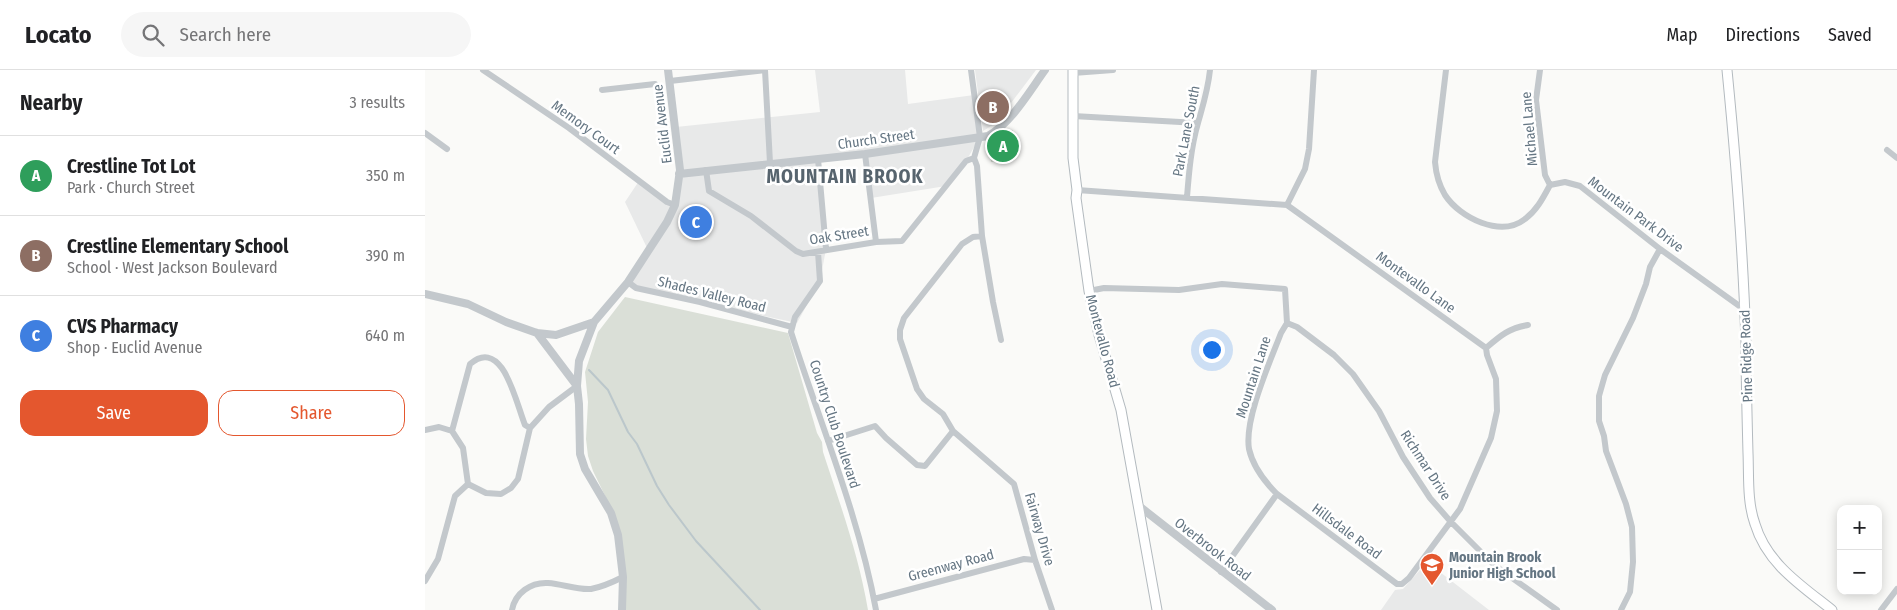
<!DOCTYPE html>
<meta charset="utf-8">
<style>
:root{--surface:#fff;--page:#f6f6f6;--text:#202124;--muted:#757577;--line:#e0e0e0;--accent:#e4572e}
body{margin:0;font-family:"Fira Sans Condensed",sans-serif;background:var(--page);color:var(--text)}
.controls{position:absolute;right:15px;bottom:15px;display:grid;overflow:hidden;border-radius:10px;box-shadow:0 2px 12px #0003}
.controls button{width:45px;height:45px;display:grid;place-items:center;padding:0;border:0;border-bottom:1px solid var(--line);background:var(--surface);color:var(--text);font:25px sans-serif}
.you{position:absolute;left:786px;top:279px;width:18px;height:18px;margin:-12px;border:4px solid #fff;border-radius:50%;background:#1a73e8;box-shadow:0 0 0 8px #1a73e833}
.badge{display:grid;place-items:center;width:32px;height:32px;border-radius:50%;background:var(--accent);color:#fff;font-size:16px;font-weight:700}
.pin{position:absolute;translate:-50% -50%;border:2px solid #fff;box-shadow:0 1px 5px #0006}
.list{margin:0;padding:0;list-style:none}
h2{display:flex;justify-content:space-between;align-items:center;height:65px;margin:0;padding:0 20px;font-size:21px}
h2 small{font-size:16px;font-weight:400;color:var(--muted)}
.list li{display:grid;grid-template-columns:32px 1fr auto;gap:15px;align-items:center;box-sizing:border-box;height:80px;padding:0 20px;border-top:1px solid var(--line)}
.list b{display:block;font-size:19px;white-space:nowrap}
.list p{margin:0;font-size:16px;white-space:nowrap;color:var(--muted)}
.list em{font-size:16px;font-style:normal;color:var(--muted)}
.actions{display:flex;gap:10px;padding:15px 20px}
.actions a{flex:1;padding:11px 0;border:1px solid var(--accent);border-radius:15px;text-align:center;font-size:18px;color:var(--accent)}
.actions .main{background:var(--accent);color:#fff}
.icon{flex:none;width:28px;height:28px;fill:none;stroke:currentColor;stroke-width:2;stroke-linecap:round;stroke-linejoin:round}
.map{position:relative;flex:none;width:1472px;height:540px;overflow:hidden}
header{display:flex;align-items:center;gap:30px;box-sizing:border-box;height:70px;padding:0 25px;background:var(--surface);border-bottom:1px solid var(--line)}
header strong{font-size:24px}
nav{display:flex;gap:28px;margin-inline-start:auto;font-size:18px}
.search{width:350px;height:45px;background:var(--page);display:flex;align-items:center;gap:12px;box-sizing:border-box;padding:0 18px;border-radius:28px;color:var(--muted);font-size:19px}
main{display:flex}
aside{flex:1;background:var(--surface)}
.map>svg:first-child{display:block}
.built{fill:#e8e9e9}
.green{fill:#dadfd7}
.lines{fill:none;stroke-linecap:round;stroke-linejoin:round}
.stream{stroke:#bbc7cb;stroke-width:2}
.secondary-casing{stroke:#b3babf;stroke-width:11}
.minor{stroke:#c3c8cc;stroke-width:6}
.tertiary{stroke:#c3c8cc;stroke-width:8}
.secondary{stroke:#fff;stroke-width:9}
.labels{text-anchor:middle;stroke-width:5;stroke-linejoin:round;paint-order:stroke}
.street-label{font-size:14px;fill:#657683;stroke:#fff}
.poi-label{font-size:14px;font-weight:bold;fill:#657683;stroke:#fff;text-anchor:start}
.district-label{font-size:19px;font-weight:bold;letter-spacing:1px;fill:#57646e;stroke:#fff}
</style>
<header>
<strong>Locato</strong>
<div class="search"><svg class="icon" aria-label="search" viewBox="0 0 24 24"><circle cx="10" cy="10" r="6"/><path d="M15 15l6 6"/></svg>Search here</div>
<nav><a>Map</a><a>Directions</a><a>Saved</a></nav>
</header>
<main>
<aside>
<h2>Nearby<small>3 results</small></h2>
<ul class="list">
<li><span class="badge" style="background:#2e9e5b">A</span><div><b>Crestline Tot Lot</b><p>Park · Church Street</p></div><em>350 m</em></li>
<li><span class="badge" style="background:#8d6e63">B</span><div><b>Crestline Elementary School</b><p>School · West Jackson Boulevard</p></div><em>390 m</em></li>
<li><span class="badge" style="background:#3f7fe0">C</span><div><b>CVS Pharmacy</b><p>Shop · Euclid Avenue</p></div><em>640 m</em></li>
</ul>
<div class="actions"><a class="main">Save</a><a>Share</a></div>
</aside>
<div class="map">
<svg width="1472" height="540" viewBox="0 0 1472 540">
<rect width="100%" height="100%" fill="#fafaf8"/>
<path class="built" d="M390 0H480L483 34 549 25 555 67 541 91 521 116 446 128 441 84 393 89 401 179 395 211 372 253 211 218 203 212 223 180 200 132 214 111 249 135 255 94 251 57 395 42Z
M550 0H611L571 53 558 61Z
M1002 492 1064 540H956L970 520 978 519Z"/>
<path class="green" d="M585 60H588L589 91 566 92 564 81C567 76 570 77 574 74 579 69 578 64 585 60Z
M200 227 363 263 392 363 397 372 398 382C415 434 434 486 443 540H199L201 507 188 442 168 401 163 386 161 369 163 332 160 302 173 262Z"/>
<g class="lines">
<path class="stream" d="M164 300 183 320 203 362 212 374 232 416 244 435 271 471 335 540"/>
<defs>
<path id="secondary" d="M648 0V88L652 120 651 128 664 221 674 265 696 340 732 540
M1302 0C1311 91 1318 181 1321 273 1321 309 1322 346 1323 383 1324 406 1322 432 1330 454 1342 494 1377 516 1407 540"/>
</defs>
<use href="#secondary" class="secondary-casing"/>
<path class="minor" d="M58 0 144 58 242 132 250 135
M340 0 345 93
M546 0 555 67 549 88 552 96 557 166 568 232 576 270
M1021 0 1010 92C1011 104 1014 115 1020 125 1035 148 1076 168 1100 149 1112 140 1118 128 1125 115L1140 112 1155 116 1235 179 1320 240
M1115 0 1111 30 1120 105 1125 115
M648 3 688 0
M245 11 340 0
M177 20 230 14
M648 46 773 53
M0 63 22 79
M1462 80 1472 88
M440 84 451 172
M393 89 401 179
M281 100 284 121 326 146 371 181 378 184 451 172 477 171 541 91 549 88
M652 120 862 135 1061 278 1062 285 1071 309 1072 341 1066 368 1035 439 984 508 977 514H972L852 424C839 411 828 397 824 379 819 349 845 292 856 263L862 253 860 219 797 214 754 220 679 218 664 221
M762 127C764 102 766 77 773 53 778 35 783 20 785 0
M862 135 880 99 884 79 889 0
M557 166 548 167 537 174 479 248 475 260V269L492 319 499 329 518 344 528 361 589 414 610 490 627 540
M393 182 395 211 370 247 366 262C395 353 434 446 451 540
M203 212 211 218 275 232 367 257
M862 253 872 257 909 285 928 304 954 341 978 387 1005 428 1026 452 1069 495 1132 540
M1061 278C1075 266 1084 258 1103 255
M0 360 14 357 27 361 38 378 43 414 61 423 76 424 86 418 93 409 105 358 124 337 152 316
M27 361 45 294C78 266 91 333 100 355L105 358
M403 371 450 356 461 368 492 395 500 396 528 361
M796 502 852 424
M0 511 13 489 30 426 43 414
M449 529 599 489 610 490
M87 540C90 523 106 512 123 513 138 514 151 520 166 519 177 517 188 512 198 507
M1196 540 1205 522 1208 492 1207 457 1201 434 1181 381 1179 366 1174 351V326L1180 305 1208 248 1221 214 1225 197 1235 179
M1456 540 1472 519"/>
<path class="tertiary" d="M254 104 440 84 563 66C587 52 604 22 620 0
M0 224 43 234 81 252 112 263 131 265 169 252
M112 263 152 316 154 334 155 384 160 399 186 443 193 465 198 507 197 540
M152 316 154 291 169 252 203 212 242 152 250 135 255 100 243 0
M714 436 847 540"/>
<use href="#secondary" class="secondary"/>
</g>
<defs>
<symbol id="school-pin" viewBox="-11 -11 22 30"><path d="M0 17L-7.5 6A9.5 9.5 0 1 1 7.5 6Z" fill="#e4572e" stroke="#fff"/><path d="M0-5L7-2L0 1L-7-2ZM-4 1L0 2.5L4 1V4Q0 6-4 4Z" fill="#fff"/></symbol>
</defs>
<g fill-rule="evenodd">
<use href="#school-pin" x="993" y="481" width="28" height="38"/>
</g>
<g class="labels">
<g class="street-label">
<text transform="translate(237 54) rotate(-97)" y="5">Euclid Avenue</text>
<text transform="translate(161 57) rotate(36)" y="5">Memory Court</text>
<text transform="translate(1104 59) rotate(-95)" y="5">Michael Lane</text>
<text transform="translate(761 61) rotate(-79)" y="5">Park Lane South</text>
<text transform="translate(451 69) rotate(-8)" y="5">Church Street</text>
<text transform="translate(1211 144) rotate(37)" y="5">Mountain Park Drive</text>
<text transform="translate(414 165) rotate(-9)" y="5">Oak Street</text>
<text transform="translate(991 212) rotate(36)" y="5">Montevallo Lane</text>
<text transform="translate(287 224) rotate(14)" y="5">Shades Valley Road</text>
<text transform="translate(678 271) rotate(75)" y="5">Montevallo Road</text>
<text transform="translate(1321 286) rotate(-92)" y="5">Pine Ridge Road</text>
<text transform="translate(828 307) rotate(-72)" y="5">Mountain Lane</text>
<text transform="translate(410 354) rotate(72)" y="5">Country Club Boulevard</text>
<text transform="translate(1001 395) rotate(57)" y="5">Richmar Drive</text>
<text transform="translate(615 459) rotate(74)" y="5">Fairway Drive</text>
<text transform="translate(922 461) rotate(37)" y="5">Hillsdale Road</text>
<text transform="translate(788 479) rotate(38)" y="5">Overbrook Road</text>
<text transform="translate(526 495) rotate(-15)" y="5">Greenway Road</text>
</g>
<g class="poi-label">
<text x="1024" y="492">Mountain Brook<tspan x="1024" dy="16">Junior High School</tspan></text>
</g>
<g class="district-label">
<text x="420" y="113">MOUNTAIN BROOK</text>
</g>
</g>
</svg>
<div class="controls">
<button>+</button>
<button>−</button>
</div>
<div class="you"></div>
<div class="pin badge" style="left:578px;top:76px;background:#2e9e5b">A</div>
<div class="pin badge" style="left:568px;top:37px;background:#8d6e63">B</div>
<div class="pin badge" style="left:271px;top:152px;background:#3f7fe0">C</div>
</div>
</main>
